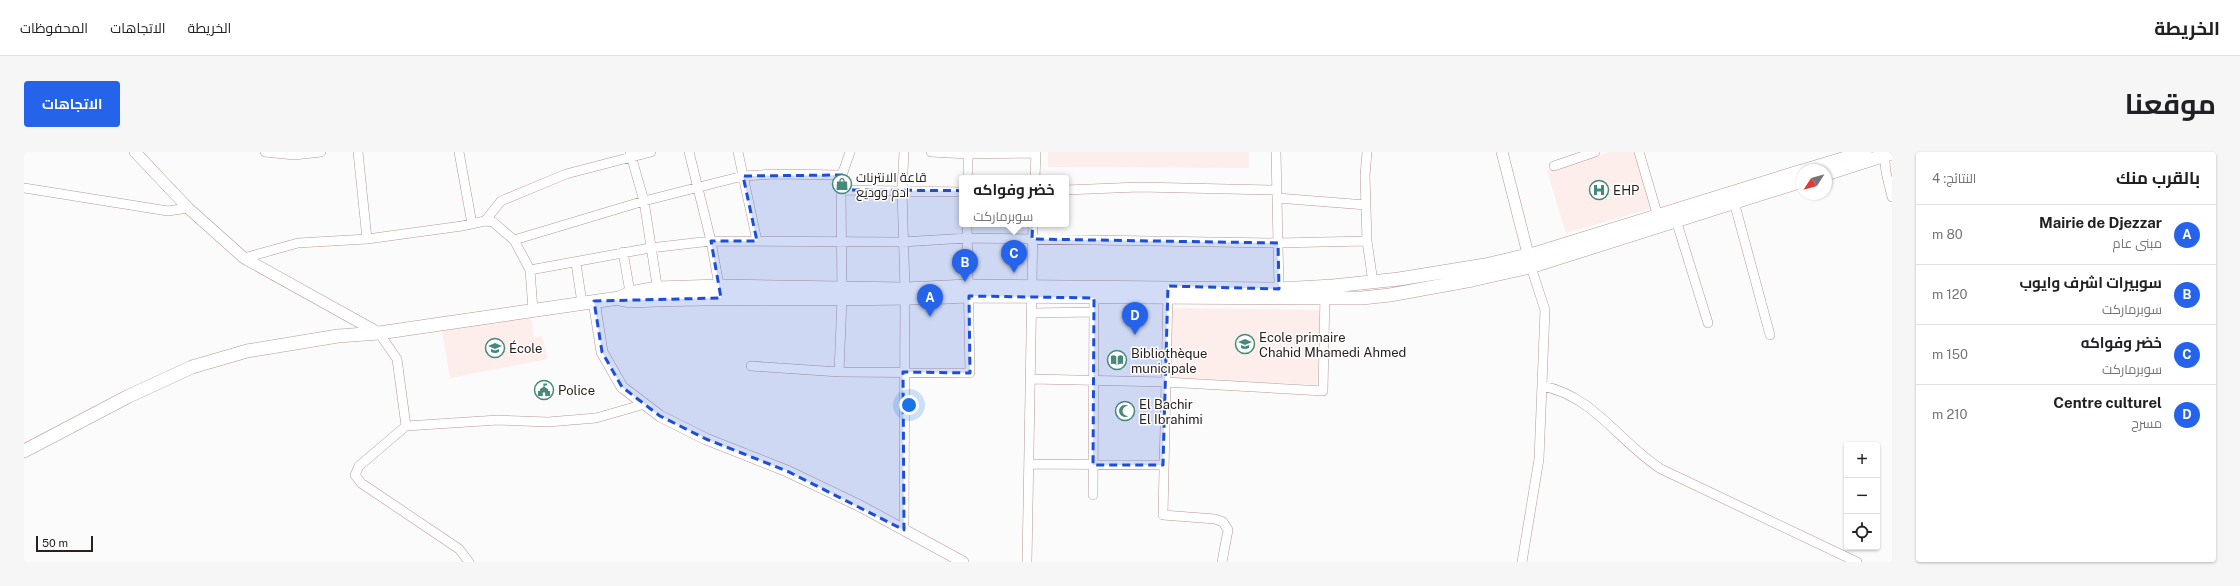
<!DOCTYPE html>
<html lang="ar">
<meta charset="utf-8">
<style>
:root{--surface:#fff;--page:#f6f6f6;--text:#202124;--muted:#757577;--line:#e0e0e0;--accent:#2563eb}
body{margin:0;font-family:"Public Sans",Cairo,sans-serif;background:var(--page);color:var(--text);direction:rtl}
.controls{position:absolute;right:12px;bottom:12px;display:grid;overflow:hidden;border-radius:4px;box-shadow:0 1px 3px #0004}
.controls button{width:36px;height:36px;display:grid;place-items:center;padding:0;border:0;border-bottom:1px solid var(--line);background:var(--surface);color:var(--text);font:20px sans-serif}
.compass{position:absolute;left:1772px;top:12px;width:36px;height:36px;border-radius:50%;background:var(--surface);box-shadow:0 1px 3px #0004;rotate:234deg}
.scale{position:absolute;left:12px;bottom:10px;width:57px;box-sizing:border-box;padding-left:4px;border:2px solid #2b201f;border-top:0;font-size:11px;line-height:14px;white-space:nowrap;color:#2b201f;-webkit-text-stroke:3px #fff;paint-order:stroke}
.you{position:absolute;left:885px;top:253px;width:14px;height:14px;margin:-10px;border:3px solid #fff;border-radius:50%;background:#1a73e8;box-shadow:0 0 0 6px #1a73e833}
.badge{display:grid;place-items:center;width:26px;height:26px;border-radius:50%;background:var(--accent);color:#fff;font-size:13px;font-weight:700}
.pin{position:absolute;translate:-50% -33px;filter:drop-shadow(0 1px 2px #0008)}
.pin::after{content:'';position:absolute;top:21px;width:14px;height:12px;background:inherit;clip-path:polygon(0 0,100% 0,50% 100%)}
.popup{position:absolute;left:935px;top:23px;width:110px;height:52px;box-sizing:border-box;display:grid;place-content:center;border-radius:4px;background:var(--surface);filter:drop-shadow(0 1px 3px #0005);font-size:13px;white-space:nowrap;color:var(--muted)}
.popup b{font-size:15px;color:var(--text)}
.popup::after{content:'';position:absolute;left:50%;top:100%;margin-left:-8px;border:8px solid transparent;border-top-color:var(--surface)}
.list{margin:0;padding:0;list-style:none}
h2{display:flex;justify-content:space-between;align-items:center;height:52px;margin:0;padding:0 16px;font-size:17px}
h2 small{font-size:13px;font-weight:400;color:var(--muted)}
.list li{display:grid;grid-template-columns:26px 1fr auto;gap:12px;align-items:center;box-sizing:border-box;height:60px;padding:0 16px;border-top:1px solid var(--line)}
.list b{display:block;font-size:15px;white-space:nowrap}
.list p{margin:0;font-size:13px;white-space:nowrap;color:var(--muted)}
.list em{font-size:13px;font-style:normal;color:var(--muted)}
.icon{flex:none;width:22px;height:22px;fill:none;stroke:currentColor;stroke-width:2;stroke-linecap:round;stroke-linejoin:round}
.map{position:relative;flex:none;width:1868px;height:410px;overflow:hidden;direction:ltr;border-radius:4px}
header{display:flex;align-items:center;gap:24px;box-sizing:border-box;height:56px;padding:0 20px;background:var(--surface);border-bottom:1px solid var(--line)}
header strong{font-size:19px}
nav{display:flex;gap:22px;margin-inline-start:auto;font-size:14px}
.intro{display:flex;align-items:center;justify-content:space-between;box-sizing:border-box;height:96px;padding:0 24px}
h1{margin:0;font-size:28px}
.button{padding:10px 18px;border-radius:4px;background:var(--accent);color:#fff;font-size:14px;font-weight:700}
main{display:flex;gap:24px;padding:0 24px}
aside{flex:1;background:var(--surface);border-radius:4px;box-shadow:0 1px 3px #0004}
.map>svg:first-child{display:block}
.built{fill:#fdedeb}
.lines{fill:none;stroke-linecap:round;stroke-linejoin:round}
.minor-casing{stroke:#b69896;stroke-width:10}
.tertiary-casing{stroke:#b69896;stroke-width:12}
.secondary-casing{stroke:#b69896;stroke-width:14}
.minor{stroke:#fff;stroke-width:9}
.tertiary{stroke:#fff;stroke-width:11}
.secondary{stroke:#fff;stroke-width:13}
.marked{fill:#1d4ed8;fill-opacity:0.2;stroke:#1d4ed8;stroke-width:3;stroke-dasharray:8 5;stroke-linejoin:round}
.labels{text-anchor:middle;stroke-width:3;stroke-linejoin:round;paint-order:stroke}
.poi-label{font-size:13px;fill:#2b201f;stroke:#fff;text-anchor:start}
</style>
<header>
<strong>الخريطة</strong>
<nav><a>الخريطة</a><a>الاتجاهات</a><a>المحفوظات</a></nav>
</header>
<div class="intro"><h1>موقعنا</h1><a class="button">الاتجاهات</a></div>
<main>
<aside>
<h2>بالقرب منك<small>النتائج: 4</small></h2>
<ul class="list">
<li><span class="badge">A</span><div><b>Mairie de Djezzar</b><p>مبنى عام</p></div><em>80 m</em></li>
<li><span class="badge">B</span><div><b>سوبيرات اشرف وايوب</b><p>سوبرماركت</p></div><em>120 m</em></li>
<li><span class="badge">C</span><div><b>خضر وفواكه</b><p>سوبرماركت</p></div><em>150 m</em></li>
<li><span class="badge">D</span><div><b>Centre culturel</b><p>مسرح</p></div><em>210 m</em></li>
</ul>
</aside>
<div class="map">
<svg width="1868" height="410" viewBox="0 0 1868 410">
<rect width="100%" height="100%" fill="#fbfbfb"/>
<path class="built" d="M1024 0H1225V16L1024 15Z
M1586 0H1610L1628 56 1542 81 1523 19Z
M1148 156 1296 158 1293 233 1148 226Z
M507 164 510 185 518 184 524 207 426 226 418 179Z"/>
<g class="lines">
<defs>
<path id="minor" d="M241 0 270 3 297 0
M334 0 343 87
M435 0 448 72
M606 0 620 49 634 140
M665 0 687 89 696 139
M714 0 733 89
M880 0 878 39 881 137 880 378
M907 0 944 2 1012 1
M1252 0 1255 137
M1343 0 1341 24 1343 89
M1615 0 1635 68
M1860 0 1862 20 1868 45
M1530 14 1571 0
M944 26V0
M1011 26 1012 0
M0 36 144 59 164 56
M817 38 938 40
M1042 38 1115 35 1252 38
M1253 46 1342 53
M1709 46 1746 183
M1652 68 1684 171
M461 69 477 49 542 22 627 0
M490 88 620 49 719 24 751 22 818 23
M599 100 607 146
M220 106 274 91 343 87 438 74 461 69 469 70 490 88 506 118 509 158
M552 111 558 151
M506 118 626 96 687 89 878 90 943 86 1254 91 1343 89 1349 130
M1144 140 1139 363 1191 367 1199 370 1204 378 1198 410
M1008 161 1070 160
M355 181 373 207 382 274 335 314 331 323 337 331 435 397 445 410
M727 214 815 220 946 221 943 72
M815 220 818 147 817 38 818 23 826 0
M1008 227 1141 230 1299 239 1301 142
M1518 234C1569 243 1596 291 1637 317L1833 410
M382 274 474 268 524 270 572 266 621 252
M1005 312 1139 313
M1069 343 1070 146
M1003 410 1009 72
M1498 410 1515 307 1521 158 1505 109"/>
<path id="tertiary" d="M111 0 164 56 220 106 355 181
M1478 0 1504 102
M570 149 578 200 598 235 636 264 682 287 763 319 838 355 939 410"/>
<path id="secondary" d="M1782 18 1841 0
M1802 22 1868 1
M596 147 607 149C720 143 832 150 945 144L1301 146H1338L1366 143 1448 128 1506 115 1778 29
M0 299 105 244 168 215 223 199 314 184 355 181 595 146 606 141 633 136 696 134 881 137 944 134 1255 137 1309 134 1375 127 1461 113 1513 101 1778 19"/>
</defs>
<use href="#minor" class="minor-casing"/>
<use href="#tertiary" class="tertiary-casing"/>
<use href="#secondary" class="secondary-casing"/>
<use href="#minor" class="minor"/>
<use href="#tertiary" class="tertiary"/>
<use href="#secondary" class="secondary"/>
</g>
<path class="marked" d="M818 23 817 38 1010 39 1008 87 1254 91 1255 137 1144 134 1139 313H1069L1070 146 945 144 946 221 879 220 880 378 763 319 682 287 636 264 598 235 578 200 570 149 697 146 687 89H733L719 24Z"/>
<defs>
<symbol id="shop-ring" viewBox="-11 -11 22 22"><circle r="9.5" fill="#fff" stroke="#46897b" stroke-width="1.5"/><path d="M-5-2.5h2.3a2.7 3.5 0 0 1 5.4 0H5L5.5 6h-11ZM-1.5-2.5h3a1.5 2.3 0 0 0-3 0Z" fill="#46897b"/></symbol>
<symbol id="hospital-ring" viewBox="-11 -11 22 22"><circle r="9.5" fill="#fff" stroke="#46897b" stroke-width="1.5"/><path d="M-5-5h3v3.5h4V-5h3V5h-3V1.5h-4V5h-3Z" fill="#46897b"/></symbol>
<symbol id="school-ring" viewBox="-11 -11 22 22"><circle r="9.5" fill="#fff" stroke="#46897b" stroke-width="1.5"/><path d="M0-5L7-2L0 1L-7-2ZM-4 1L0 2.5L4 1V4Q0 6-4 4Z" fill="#46897b"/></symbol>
<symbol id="library-ring" viewBox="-11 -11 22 22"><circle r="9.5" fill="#fff" stroke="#46897b" stroke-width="1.5"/><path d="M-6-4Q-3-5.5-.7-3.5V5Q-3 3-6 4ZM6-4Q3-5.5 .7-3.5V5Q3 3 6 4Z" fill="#46897b"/></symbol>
<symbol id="civic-ring" viewBox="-11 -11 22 22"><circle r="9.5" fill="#fff" stroke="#46897b" stroke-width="1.5"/><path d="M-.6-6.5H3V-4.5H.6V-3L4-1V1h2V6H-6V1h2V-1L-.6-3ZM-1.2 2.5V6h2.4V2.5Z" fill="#46897b"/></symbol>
<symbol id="mosque-ring" viewBox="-11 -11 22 22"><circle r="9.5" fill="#fff" stroke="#46897b" stroke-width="1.5"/><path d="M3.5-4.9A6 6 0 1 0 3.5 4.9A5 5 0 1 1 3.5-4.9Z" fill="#46897b"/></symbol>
</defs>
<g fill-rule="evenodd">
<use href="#shop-ring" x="807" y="21" width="22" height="22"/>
<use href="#hospital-ring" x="1564" y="27" width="22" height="22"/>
<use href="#school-ring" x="1210" y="181" width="22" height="22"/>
<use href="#school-ring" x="460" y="185" width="22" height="22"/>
<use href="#library-ring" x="1082" y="197" width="22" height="22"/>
<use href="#civic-ring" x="509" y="227" width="22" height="22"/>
<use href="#mosque-ring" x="1090" y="248" width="22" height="22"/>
</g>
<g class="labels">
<g class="poi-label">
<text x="832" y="30">قاعة الانترنات<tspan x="832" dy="15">ادم ووديع</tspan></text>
<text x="1589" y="43">EHP</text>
<text x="1235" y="190">Ecole primaire<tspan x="1235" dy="15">Chahid Mhamedi Ahmed</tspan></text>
<text x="485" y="201">École</text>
<text x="1107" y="206">Bibliothèque<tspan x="1107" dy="15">municipale</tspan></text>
<text x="534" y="243">Police</text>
<text x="1115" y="257">El Bachir<tspan x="1115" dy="15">El Ibrahimi</tspan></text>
</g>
</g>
</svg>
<div class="controls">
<button>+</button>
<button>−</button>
<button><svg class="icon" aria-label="locate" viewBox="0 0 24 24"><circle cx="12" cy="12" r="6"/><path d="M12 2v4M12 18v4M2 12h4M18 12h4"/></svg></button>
</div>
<svg class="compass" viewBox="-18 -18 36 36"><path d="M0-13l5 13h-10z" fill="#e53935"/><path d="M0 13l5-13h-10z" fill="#757577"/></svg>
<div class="scale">50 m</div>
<div class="you"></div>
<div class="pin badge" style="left:906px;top:165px">A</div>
<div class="pin badge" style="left:941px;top:130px">B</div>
<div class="pin badge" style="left:990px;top:121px">C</div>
<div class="popup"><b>خضر وفواكه</b>سوبرماركت</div>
<div class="pin badge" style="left:1111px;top:183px">D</div>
</div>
</main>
